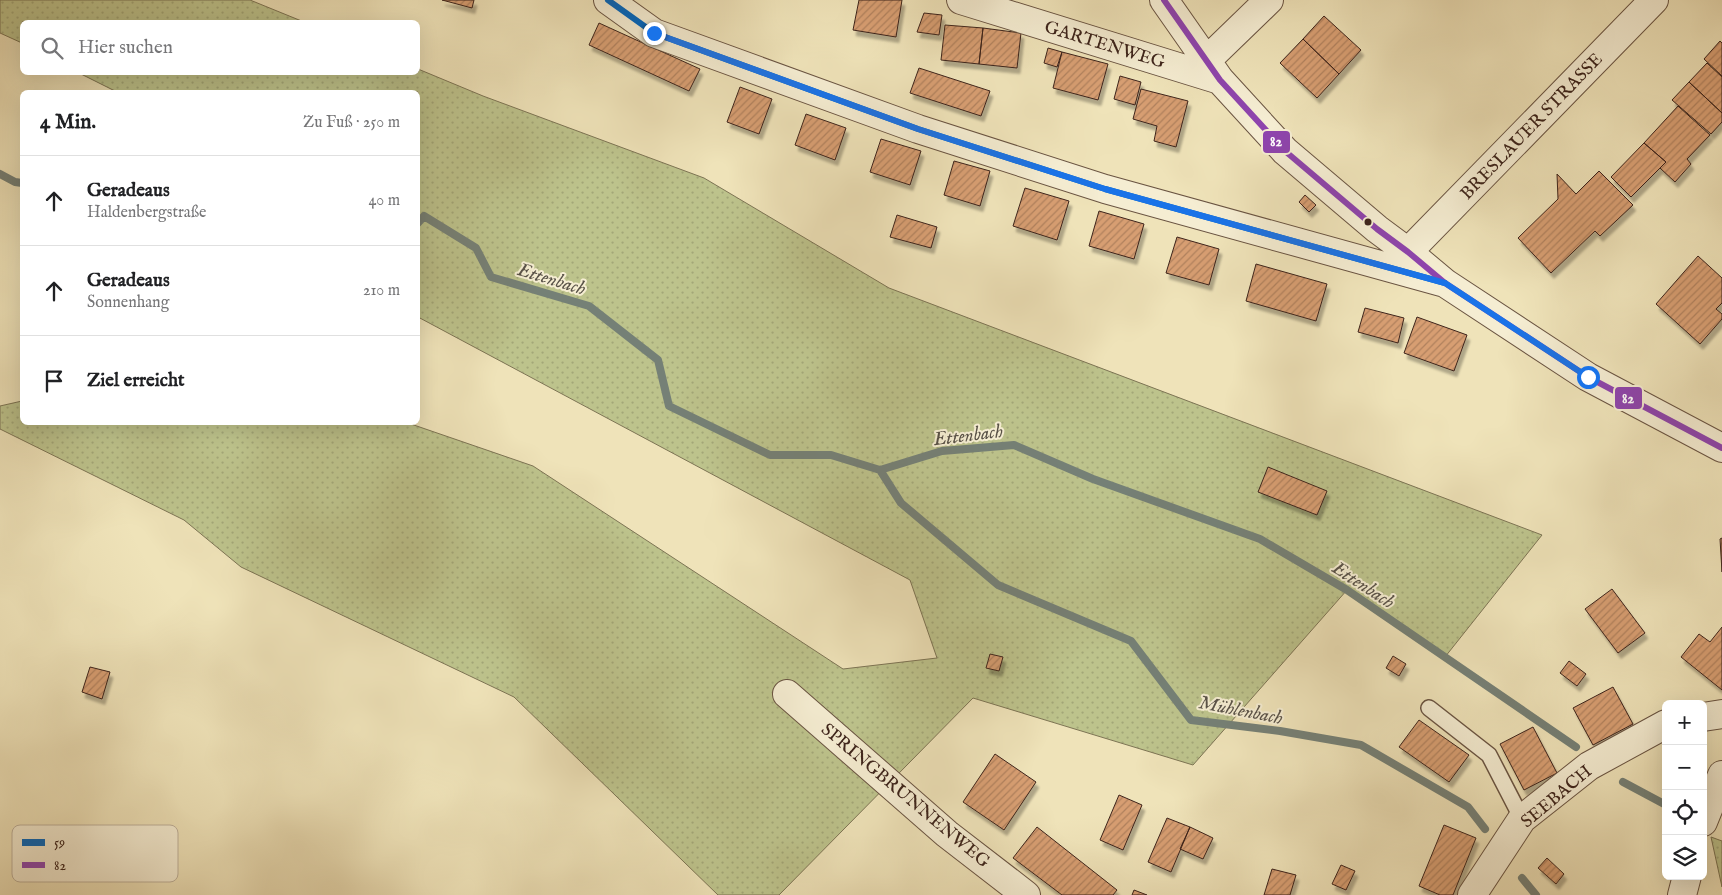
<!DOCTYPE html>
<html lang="de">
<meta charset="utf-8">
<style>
:root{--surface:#fff;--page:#f2f2f2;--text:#202124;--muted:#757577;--line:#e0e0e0}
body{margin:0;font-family:"IM FELL English",serif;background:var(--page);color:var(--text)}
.controls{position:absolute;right:15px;bottom:15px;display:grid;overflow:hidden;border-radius:8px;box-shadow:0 5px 20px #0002}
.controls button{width:45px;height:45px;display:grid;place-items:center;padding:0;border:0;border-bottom:1px solid var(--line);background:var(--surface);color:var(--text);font:25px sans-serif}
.stop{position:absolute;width:15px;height:15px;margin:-11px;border:4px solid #1a73e8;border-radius:50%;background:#fff}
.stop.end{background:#1a73e8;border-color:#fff;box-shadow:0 1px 5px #0008}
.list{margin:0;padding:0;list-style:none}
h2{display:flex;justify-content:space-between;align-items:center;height:65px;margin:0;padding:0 20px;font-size:21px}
h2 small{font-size:16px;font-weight:400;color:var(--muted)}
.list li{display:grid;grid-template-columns:32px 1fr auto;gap:15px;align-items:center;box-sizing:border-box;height:90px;padding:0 20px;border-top:1px solid var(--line)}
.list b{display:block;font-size:19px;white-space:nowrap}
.list p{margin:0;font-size:16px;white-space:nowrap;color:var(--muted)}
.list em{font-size:16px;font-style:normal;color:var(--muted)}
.icon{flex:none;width:28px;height:28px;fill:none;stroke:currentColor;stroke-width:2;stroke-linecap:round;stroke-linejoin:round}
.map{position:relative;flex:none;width:1722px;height:895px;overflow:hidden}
.search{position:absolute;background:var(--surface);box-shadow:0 5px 20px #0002;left:20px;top:20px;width:400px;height:55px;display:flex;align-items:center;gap:12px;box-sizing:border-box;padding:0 18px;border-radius:8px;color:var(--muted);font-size:19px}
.panel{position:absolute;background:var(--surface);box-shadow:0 5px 20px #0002;left:20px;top:90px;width:400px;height:335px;border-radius:8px}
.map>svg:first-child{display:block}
.grass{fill:url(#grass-dots);stroke:#7d7454}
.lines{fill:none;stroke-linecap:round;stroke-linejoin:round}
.stream{stroke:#758076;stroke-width:8}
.building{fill:url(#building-hatch);stroke:#3d241b;filter:url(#shadow)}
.service-casing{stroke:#6a5442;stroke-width:18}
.minor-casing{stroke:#6a5442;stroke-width:30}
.service{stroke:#f5edd2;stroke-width:15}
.minor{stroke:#f5edd2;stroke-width:28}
.bus-1-casing{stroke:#f5edd2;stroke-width:10}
.bus-2-casing{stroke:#f5edd2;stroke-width:10}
.bus-1{stroke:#0065bd;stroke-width:6}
.bus-2{stroke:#8e44ad;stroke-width:6}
.route{stroke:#1a73e8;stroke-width:6}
.bus-dot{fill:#3d241b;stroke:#f5edd2;stroke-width:2}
.labels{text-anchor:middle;stroke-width:4;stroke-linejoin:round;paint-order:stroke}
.street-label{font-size:18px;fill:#3d241b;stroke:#f5edd2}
.water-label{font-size:19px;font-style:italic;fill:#595248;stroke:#f5edd2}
.key{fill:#f5edd2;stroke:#beb19b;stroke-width:1}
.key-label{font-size:14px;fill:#3d241b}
.line-badge{stroke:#f5edd2;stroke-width:2}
.badge-label{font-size:14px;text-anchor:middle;font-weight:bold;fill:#fff}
</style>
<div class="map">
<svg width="1722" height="895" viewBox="0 0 1722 895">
<defs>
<pattern id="grass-dots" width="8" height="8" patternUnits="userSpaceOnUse" patternTransform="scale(1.25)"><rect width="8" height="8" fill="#bdc38c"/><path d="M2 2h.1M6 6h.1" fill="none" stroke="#a3a778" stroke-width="1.8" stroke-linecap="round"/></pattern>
<pattern id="building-hatch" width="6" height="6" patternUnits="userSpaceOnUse" patternTransform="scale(1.25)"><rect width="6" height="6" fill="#d79e72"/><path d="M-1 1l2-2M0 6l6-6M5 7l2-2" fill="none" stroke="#b0815d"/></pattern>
<filter id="shadow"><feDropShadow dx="3" dy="5.5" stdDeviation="1" flood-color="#0004"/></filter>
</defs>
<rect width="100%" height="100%" fill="#efe3b9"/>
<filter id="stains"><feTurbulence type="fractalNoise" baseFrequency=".004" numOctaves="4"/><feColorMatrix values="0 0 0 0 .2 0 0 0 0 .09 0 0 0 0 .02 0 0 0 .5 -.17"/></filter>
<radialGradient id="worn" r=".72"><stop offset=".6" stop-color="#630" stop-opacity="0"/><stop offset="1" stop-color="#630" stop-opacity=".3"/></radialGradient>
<path class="grass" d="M0 0H250L304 22H22V43L0 33Z
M418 69 483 96 704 178 889 288 1542 535 1445 657 1347 590 1193 765 973 698 779 895H718L514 697 241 567 184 520 0 429V406L22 401V422L408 423 533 466 843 669 937 658 910 580 418 317V92H117L79 73 418 72Z
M1711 837 1722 841V887Z"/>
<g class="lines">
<path class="stream" d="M0 174 15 182 22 183
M418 223 424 216 476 248 491 277 589 306 658 360 669 406 770 455H831L880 470 942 451 1014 445 1093 479 1260 539 1347 590 1576 747
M880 470 901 503 998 585 1131 641 1191 720 1280 731 1361 745 1468 807 1485 829
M1623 782 1666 805
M1522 878 1536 895"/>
</g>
<path class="building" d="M442 0H474L472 8Z
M859 0H902L896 37 853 30Z
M924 13 942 15 939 35 917 32Z
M1324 16 1361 50 1339 74 1303 39Z
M599 23 700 69 689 91 589 45Z
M945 25 983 28 979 64 941 60Z
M983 28 1021 33 1017 68 979 64Z
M1303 39 1339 74 1317 98 1280 63Z
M1720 41 1722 43V76L1704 59Z
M1048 48 1062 52 1057 67 1044 63Z
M1062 52 1108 64 1098 100 1053 88Z
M1707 63 1722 77V113L1689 82Z
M919 68 990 91 981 116 910 93Z
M1120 76 1141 82 1135 105 1114 99Z
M1689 82 1722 113V122L1711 134 1672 100Z
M740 87 772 99 759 134 727 122Z
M1141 89 1188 101 1176 147 1154 141 1157 126 1133 119Z
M1678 106 1710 135 1687 159 1691 164 1675 182 1660 168 1666 162 1644 143Z
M806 114 846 128 835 160 795 145Z
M881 139 921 151 910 185 870 172Z
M1644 143 1666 162 1631 197 1611 177Z
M954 161 990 171 980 206 944 195Z
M1599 171 1633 205 1600 236 1595 231 1551 273 1518 238 1558 199 1557 174 1576 194Z
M1025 188 1069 201 1057 240 1013 226Z
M1305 195 1316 205 1309 212 1299 202Z
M1099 211 1144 224 1134 259 1089 246Z
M897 215 937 227 931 248 890 237Z
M1177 237 1219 249 1209 285 1166 273Z
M1698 256 1722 278V303L1716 309 1722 314V319L1700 344 1656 304Z
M1256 264 1327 284 1316 321 1246 301Z
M1365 308 1404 318 1398 343 1358 332Z
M1417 317 1467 335 1454 371 1404 353Z
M1268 467 1327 491 1317 515 1258 492Z
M1722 538V572L1720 539Z
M1612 589 1645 633 1618 653 1585 609Z
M1722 627V690L1681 657 1699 634 1710 642Z
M990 654 1003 657 999 671 986 668Z
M1393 656 1406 664 1399 676 1386 668Z
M1569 661 1586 674 1577 686 1560 673Z
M90 667 110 672 102 699 82 692Z
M1613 687 1633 724 1593 745 1573 708Z
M1419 720 1469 755 1449 782 1399 747Z
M1533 727 1557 773 1524 790 1500 744Z
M995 754 1036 782 1004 830 963 802Z
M1119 795 1142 805 1123 850 1100 840Z
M1167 818 1190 827 1171 872 1148 862Z
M1444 825 1476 838 1453 895H1440L1419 886Z
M1037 827 1117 890 1113 895H1062L1013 858Z
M1190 827 1213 838 1203 859 1180 849Z
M1547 858 1564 874 1556 884 1538 868Z
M1341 865 1355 871 1346 890 1332 884Z
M1272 869 1296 875 1290 895H1264Z
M1134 890 1147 895H1132Z"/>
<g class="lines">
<defs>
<path id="service" d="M1429 708 1489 755 1522 819"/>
<path id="minor" d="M608 0 654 33 918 129 1105 189 1445 283
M961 0 1220 80
M1164 0 1220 80 1285 151 1377 229 1408 252 1445 283 1588 377 1722 448
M1207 60 1269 0
M1408 252 1654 0
M787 694 947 834 1026 895
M1703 717 1722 714
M1703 822 1722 775
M1472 895 1522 819 1589 766 1666 724
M1682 895 1687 876"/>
</defs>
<use href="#service" class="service-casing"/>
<use href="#minor" class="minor-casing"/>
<use href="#service" class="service"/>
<use href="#minor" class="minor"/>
<defs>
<path id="bus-1" d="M608 0 654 33 918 129 1105 189 1445 283"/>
<path id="bus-2" d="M1164 0 1220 80 1285 151 1377 229 1408 252 1445 283 1588 377 1722 448"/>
</defs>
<use href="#bus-1" class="bus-1-casing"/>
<use href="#bus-2" class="bus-2-casing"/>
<use href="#bus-1" class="bus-1"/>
<use href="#bus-2" class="bus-2"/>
</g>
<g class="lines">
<path class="route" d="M654 33 918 129 1105 189 1445 283 1588 377"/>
</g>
<circle class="bus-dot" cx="1368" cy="222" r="4.5"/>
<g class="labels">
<g class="street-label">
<text transform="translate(1105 44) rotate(17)" y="6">GARTENWEG</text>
<text transform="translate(1531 126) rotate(-46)" y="6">BRESLAUER STRASSE</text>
<text transform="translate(906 795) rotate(40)" y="6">SPRINGBRUNNENWEG</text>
<text transform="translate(1556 796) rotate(-40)" y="6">SEEBACH</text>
</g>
<g class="water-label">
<text transform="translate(552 278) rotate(17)" y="7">Ettenbach</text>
<text transform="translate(968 434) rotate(-7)" y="7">Ettenbach</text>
<text transform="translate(1364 584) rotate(33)" y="7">Ettenbach</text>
<text transform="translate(1241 709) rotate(11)" y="7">Mühlenbach</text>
</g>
</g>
<rect x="12" y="825" width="166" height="57" rx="8" class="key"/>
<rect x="22" y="839" width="23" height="7" fill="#0065bd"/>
<rect x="22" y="862" width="23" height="6" fill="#8e44ad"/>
<g class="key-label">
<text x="54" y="847">59</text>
<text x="54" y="870">82</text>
</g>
<g class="line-badge">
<rect x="1262" y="130" width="29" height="24" rx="5" fill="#8e44ad"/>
<rect x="1614" y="386" width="29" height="24" rx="5" fill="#8e44ad"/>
</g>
<g class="badge-label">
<text x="1276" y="146">82</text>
<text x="1628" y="403">82</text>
</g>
<rect width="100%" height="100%" filter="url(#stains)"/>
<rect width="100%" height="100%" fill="url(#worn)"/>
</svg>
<div class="controls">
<button>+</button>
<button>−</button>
<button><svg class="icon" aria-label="locate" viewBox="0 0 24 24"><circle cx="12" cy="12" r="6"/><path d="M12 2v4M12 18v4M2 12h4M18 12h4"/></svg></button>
<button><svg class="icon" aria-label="layers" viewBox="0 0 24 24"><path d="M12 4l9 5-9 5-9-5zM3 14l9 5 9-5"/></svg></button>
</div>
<div class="stop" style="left:1588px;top:377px"></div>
<div class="stop end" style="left:654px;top:33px"></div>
<div class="search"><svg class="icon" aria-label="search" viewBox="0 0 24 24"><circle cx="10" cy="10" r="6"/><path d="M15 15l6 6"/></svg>Hier suchen</div>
<section class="panel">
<h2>4 Min.<small>Zu Fuß · 250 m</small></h2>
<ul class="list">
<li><svg class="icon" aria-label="ahead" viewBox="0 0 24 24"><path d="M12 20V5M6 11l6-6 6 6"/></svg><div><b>Geradeaus</b><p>Haldenbergstraße</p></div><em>40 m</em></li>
<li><svg class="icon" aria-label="ahead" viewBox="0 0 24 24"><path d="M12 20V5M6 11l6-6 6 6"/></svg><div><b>Geradeaus</b><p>Sonnenhang</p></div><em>210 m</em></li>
<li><svg class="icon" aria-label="arrive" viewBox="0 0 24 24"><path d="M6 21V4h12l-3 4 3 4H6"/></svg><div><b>Ziel erreicht</b></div></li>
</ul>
</section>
</div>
